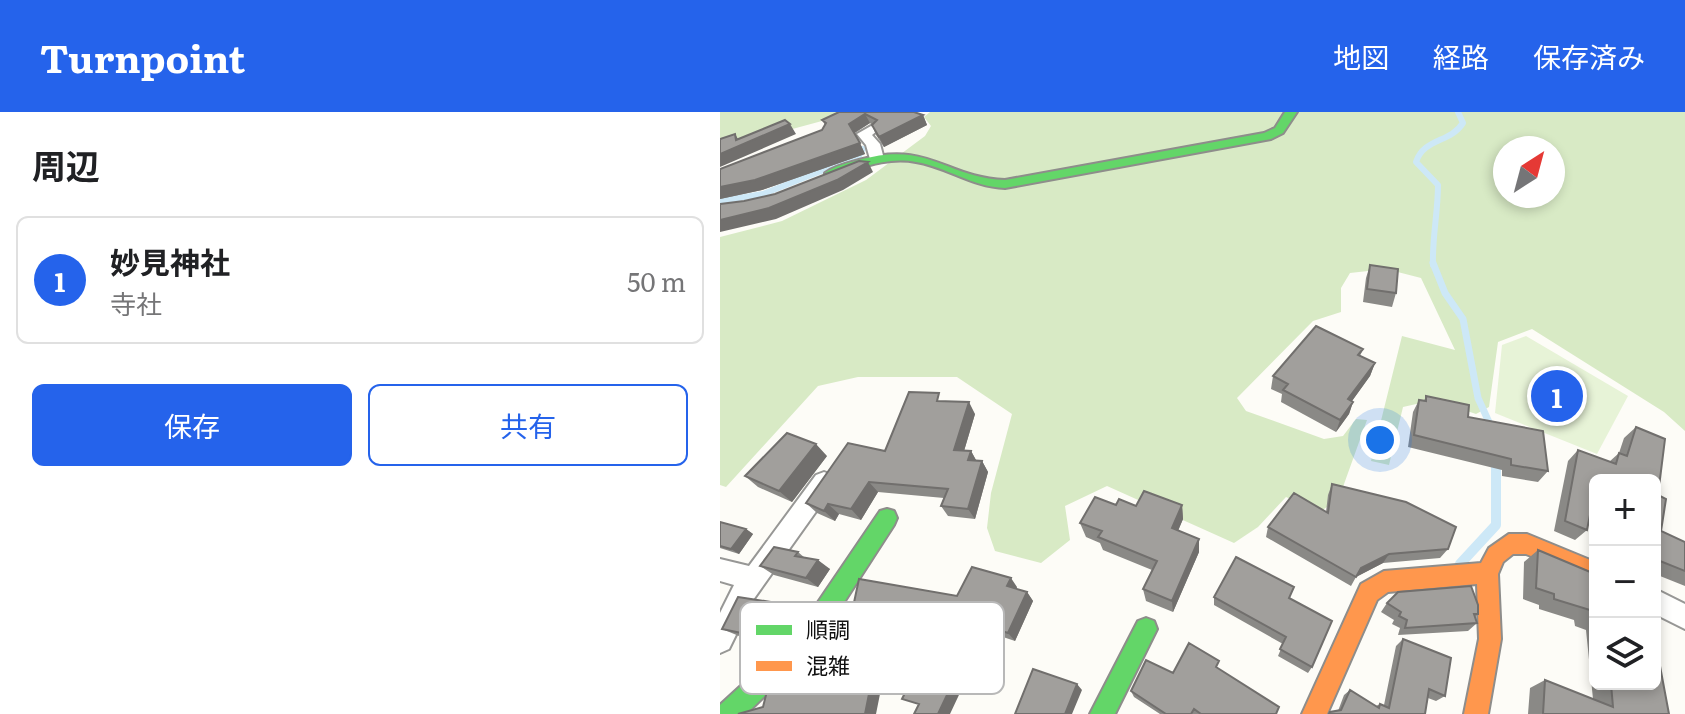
<!DOCTYPE html>
<html lang="ja">
<meta charset="utf-8">
<style>
:root{--surface:#fff;--page:#f6f6f6;--text:#202124;--muted:#757577;--line:#e0e0e0;--accent:#2563eb}
body{margin:0;font-family:Literata,"Noto Sans JP",serif;background:var(--page);color:var(--text)}
.controls{position:absolute;right:24px;bottom:24px;display:grid;overflow:hidden;border-radius:12px;box-shadow:0 4px 12px #0003}
.controls button{width:72px;height:72px;display:grid;place-items:center;padding:0;border:0;border-bottom:2px solid var(--line);background:var(--surface);color:var(--text);font:40px sans-serif}
.compass{position:absolute;left:773px;top:24px;width:72px;height:72px;border-radius:50%;background:var(--surface);box-shadow:0 4px 12px #0003;rotate:36deg}
.you{position:absolute;left:660px;top:328px;width:28px;height:28px;margin:-20px;border:6px solid #fff;border-radius:50%;background:#1a73e8;box-shadow:0 0 0 12px #1a73e833}
.badge{display:grid;place-items:center;width:52px;height:52px;border-radius:50%;background:var(--accent);color:#fff;font-size:26px;font-weight:700}
.pin{position:absolute;translate:-50% -50%;border:4px solid #fff;box-shadow:0 2px 8px #0006}
.list{margin:0;padding:0;list-style:none}
h2{display:flex;justify-content:space-between;align-items:center;height:104px;margin:0;padding:0 32px;font-size:34px}
h2 small{font-size:26px;font-weight:400;color:var(--muted)}
.list li{display:grid;grid-template-columns:52px 1fr auto;gap:24px;align-items:center;box-sizing:border-box;height:128px;margin:0 16px 16px;padding:0 16px;border:2px solid var(--line);border-radius:12px}
.list b{display:block;font-size:30px;white-space:nowrap}
.list p{margin:0;font-size:26px;white-space:nowrap;color:var(--muted)}
.list em{font-size:26px;font-style:normal;color:var(--muted)}
.actions{display:flex;gap:16px;padding:24px 32px}
.actions a{flex:1;padding:18px 0;border:2px solid var(--accent);border-radius:12px;text-align:center;font-size:28px;color:var(--accent)}
.actions .main{background:var(--accent);color:#fff}
.icon{flex:none;width:44px;height:44px;fill:none;stroke:currentColor;stroke-width:2;stroke-linecap:round;stroke-linejoin:round}
.map{position:relative;flex:none;width:965px;height:602px;overflow:hidden}
header{display:flex;align-items:center;gap:48px;box-sizing:border-box;height:112px;padding:0 40px;background:var(--accent);color:#fff}
header strong{font-size:38px}
nav{display:flex;gap:44px;margin-inline-start:auto;font-size:28px}
main{display:flex}
aside{flex:1;background:var(--surface)}
.map>svg:first-child{display:block}
.green{fill:#e7f3d7}
.forest{fill:#d8eac5;fill-rule:evenodd}
.lines{fill:none;stroke-linecap:round;stroke-linejoin:round}
.stream-far2{stroke:#cde8f7;stroke-width:6}
.stream-far1{stroke:#cde8f7;stroke-width:7}
.stream{stroke:#cde8f7;stroke-width:10}
.street-casing{stroke:#979795;stroke-width:4}
.fast-casing{stroke:#8e8d8b;stroke-width:4}
.slow-casing{stroke:#8e8d8b;stroke-width:4}
.street{fill:#fffffe;fill-rule:evenodd}
.fast{fill:#63d668;fill-rule:evenodd}
.slow{fill:#ff974d;fill-rule:evenodd}
.wall{fill:#8a8986}
.shaded-wall{fill:#716f6d}
.building{fill:#a19f9c;stroke:#716f6d;stroke-width:2}
.key{fill:#fff;stroke:#b8b8b8;stroke-width:2}
.key-label{font-size:22px;fill:#111}
</style>
<header>
<strong>Turnpoint</strong>
<nav><a>地図</a><a>経路</a><a>保存済み</a></nav>
</header>
<main>
<aside>
<h2>周辺<small></small></h2>
<ul class="list">
<li><span class="badge">1</span><div><b>妙見神社</b><p>寺社</p></div><em>50 m</em></li>
</ul>
<div class="actions"><a class="main">保存</a><a>共有</a></div>
</aside>
<div class="map">
<svg width="965" height="602" viewBox="0 0 965 602">
<rect width="100%" height="100%" fill="#fdfcf7"/>
<path class="green" d="M806 224 908 284 877 342 775 301 782 233Z"/>
<path class="forest" d="M0 0H135L43 25 0 30Z
M210 0H965V319L944 300 812 217 778 230 769 295 756 302 714 288 683 295 669 353 651 349 682 224 735 238 701 166 666 157 630 161 621 176V200L593 209 517 286 526 299 604 327 623 324 636 307 647 308 619 386 600 400 566 385 538 415 514 431 387 374 345 394 350 428 321 451 275 439 267 416 271 381 292 302 237 265H138L98 274 6 375 0 373V125L62 109 146 68 205 24 211 14 204 5ZM785 36H833V84H785Z"/>
<g class="lines">
<path class="stream-far2" d="M0 89 43 82 139 44 143 37
M713 153C712 126 718 100 718 73L696 50C704 26 730 31 743 11L738 0"/>
<path class="stream-far1" d="M713 151 725 181 743 207 758 286 773 319"/>
<path class="stream" d="M740 452 776 413V348"/>
<defs>
<path id="street" d="M151 14 158 18 152 23 160 32 164 47 157 51 150 47 146 33 137 22Z
M104 360 112 363 115 370 112 377 33 488 9 537 0 541V501L14 473 0 469V447L29 454 96 363Z
M935 477 965 492V517L935 502Z"/>
<path id="fast" d="M565 0H577L563 21 551 27 285 76C252 75 227 55 196 50 166 44 139 57 111 65L105 61C114 54 128 51 139 48 209 28 226 66 285 68L544 21 555 16Z
M167 397 174 399 177 406 174 413 108 515 65 564 26 602H0V593L49 548 92 499 160 399Z
M426 506 434 509 437 517 395 602H370L418 509Z"/>
<path id="slow" d="M789 422H807L875 450V470L806 442H793L783 450 778 462 781 527 768 602H744L759 527 757 472 668 480 657 488 607 602H582L641 472 664 459 761 451 769 436Z"/>
</defs>
<use href="#street" class="street-casing"/>
<use href="#fast" class="fast-casing"/>
<use href="#slow" class="slow-casing"/>
<use href="#street" class="street"/>
<use href="#fast" class="fast"/>
<use href="#slow" class="slow"/>
</g>
<path class="wall" d="M119 0 203 3 207 13 164 35 156 23 152 13 150 11 135 21 145 42 42 78 0 87V57L102 18 105 13 102 8Z
M650 153 676 181 672 195 643 190 646 166Z
M643 237 640 244 655 251 650 264 632 289 633 290 629 302 616 320 561 290 562 282 551 277 553 264Z
M706 284 748 305 828 359 818 370 782 364V358L688 335 693 300 699 288 704 289Z
M224 289 255 302 244 339H251L256 348 262 349 268 360 255 407 228 404 221 394 224 386 158 380 141 408 119 402 115 409 97 401 86 391 165 339Z
M916 315 945 327 938 383 946 387 941 419 965 430V474L935 462V368H875V415L868 412 867 418 855 428 834 419 848 349 858 338 889 350 899 341 904 326Z
M107 344 72 390 38 375 25 364Z
M612 372 728 437 720 446 663 451 636 465 631 474 546 425 548 415 606 400 608 383Z
M396 393H462L463 407 458 419 479 427V440L453 500 426 489 423 477 432 458 383 438 380 431 366 425 360 411Z
M0 410 26 417 33 422 19 442 0 436Z
M818 438 875 462V572H935L949 602H808L810 576 825 568 873 587 866 518 855 514 854 508 819 497V493L803 487 804 450Z
M78 440 85 446 110 457 98 475 54 463 40 454Z
M297 475 296 477 307 480 313 489 295 529 220 504 209 528 157 516 145 538 107 529 94 521 132 500Z
M494 485 570 487 592 555 588 561 558 544 563 532 494 493Z
M51 490 66 498 47 530 19 524 2 517Z
M667 491 758 502 755 505 757 511 748 519 678 523 680 516 672 512 674 508 661 500Z
M683 527 725 584 716 589 708 586 705 602H608L610 600 618 599 624 583 630 578 656 594 660 592 664 593 676 534Z
M498 556V557L556 602H440L414 585 411 579 453 561Z"/>
<path class="shaded-wall" d="M145 2 150 11 134 21 129 12Z
M203 3 207 13 164 35 159 25Z
M70 12 76 22 0 55V42L16 28 15 22 21 32Z
M140 31 145 42 42 78 0 87V75Z
M148 50 153 60 123 78 56 107 0 120V108Z
M655 251 650 264 624 300 628 287Z
M249 290 255 302 241 349 234 338Z
M633 290 629 302 616 320 620 308Z
M96 332 107 344 72 390 59 379Z
M251 339 257 350 248 348Z
M262 349 268 360 255 407 248 397Z
M149 370 158 380 141 408 131 397Z
M108 392 119 402 115 409 104 399Z
M462 393 463 407 453 430 452 416Z
M26 417 33 422 19 442 11 437Z
M479 427V440L453 500 452 489Z
M669 442 663 451 636 465 641 456Z
M98 448 110 457 98 475 86 466Z
M291 466 297 475 294 482 287 474Z
M307 480 313 489 295 529 288 521Z
M51 490 66 498 47 530 31 523Z
M211 496 220 504 209 528 199 521Z
M145 508 157 516 145 538 133 531Z
M153 562 163 567 156 602H145Z
M237 562 246 568 230 602H218Z
M357 572 362 578 352 602H345Z"/>
<path class="building" d="M119 0H194L203 3 159 25 152 13 157 8 145 2 129 12 140 31 35 68 0 75V57L102 18 106 11 102 8Z
M65 8 70 12 0 42V27L15 22 16 28Z
M139 49 148 50 117 68 49 96 0 108V92L24 89 55 82Z
M650 153 678 157 676 181 647 177Z
M596 214 643 237 638 243 655 251 628 287 633 290 620 308 563 278 568 272 553 264Z
M189 280 219 281 217 289 249 290 234 338 251 339 248 348 262 349 248 397 221 394 228 377 149 370 131 397 108 392 104 399 86 391 128 331 165 339Z
M706 284 749 293 748 305 823 319 828 359 791 353V347L694 323 699 288 706 289Z
M916 315 945 327 938 383 946 387 941 419 965 430V459L935 447V368H875V400L871 398 867 418 845 409 858 338 896 352 899 341 907 344Z
M67 321 96 332 59 379 25 364Z
M612 372 686 390 736 415 728 437 669 442 641 456 636 465 548 415 574 381 608 401Z
M424 379 462 393 452 416 479 427 452 489 423 477 437 449 378 425 382 419 360 411 375 385 396 393 399 387 416 394Z
M0 410 26 417 11 437 0 434Z
M54 435 78 440 75 444 98 448 86 466 40 454Z
M818 438 875 462V506L871 504 870 498 834 487V482L816 476Z
M516 445 574 475 569 486 612 509 592 555 560 537 566 525 494 485Z
M252 455 291 466 287 474 307 480 288 521 211 496 199 521 145 508 133 531 94 521 111 498 132 500 139 467 237 484Z
M751 474 758 493V502H754L757 511 685 516 687 508 679 504 681 500 667 491 678 480Z
M18 485 51 490 31 523 2 517Z
M683 527 731 546 725 584 709 577 705 602H609L610 600 621 598 630 578 659 596 660 592 669 596Z
M469 531 499 549 496 555 559 595 556 602H481L474 597 471 602H446L411 579 426 548 453 561Z
M200 551 237 562 218 602H194L199 592 182 587Z
M935 552 940 554 949 602H823L825 568 893 595 891 572H935Z
M313 557 357 572 345 602H295Z
M120 562 118 565 153 562 145 602H18L43 595 48 575Z"/>
<rect x="20" y="490" width="264" height="92" rx="12" class="key"/>
<rect x="36" y="513" width="36" height="10" fill="#63d668"/>
<rect x="36" y="549" width="36" height="10" fill="#ff974d"/>
<g class="key-label">
<text x="86" y="526">順調</text>
<text x="86" y="562">混雑</text>
</g>
</svg>
<div class="controls">
<button>+</button>
<button>−</button>
<button><svg class="icon" aria-label="layers" viewBox="0 0 24 24"><path d="M12 4l9 5-9 5-9-5zM3 14l9 5 9-5"/></svg></button>
</div>
<svg class="compass" viewBox="-18 -18 36 36"><path d="M0-13l5 13h-10z" fill="#e53935"/><path d="M0 13l5-13h-10z" fill="#757577"/></svg>
<div class="you"></div>
<div class="pin badge" style="left:837px;top:284px">1</div>
</div>
</main>
